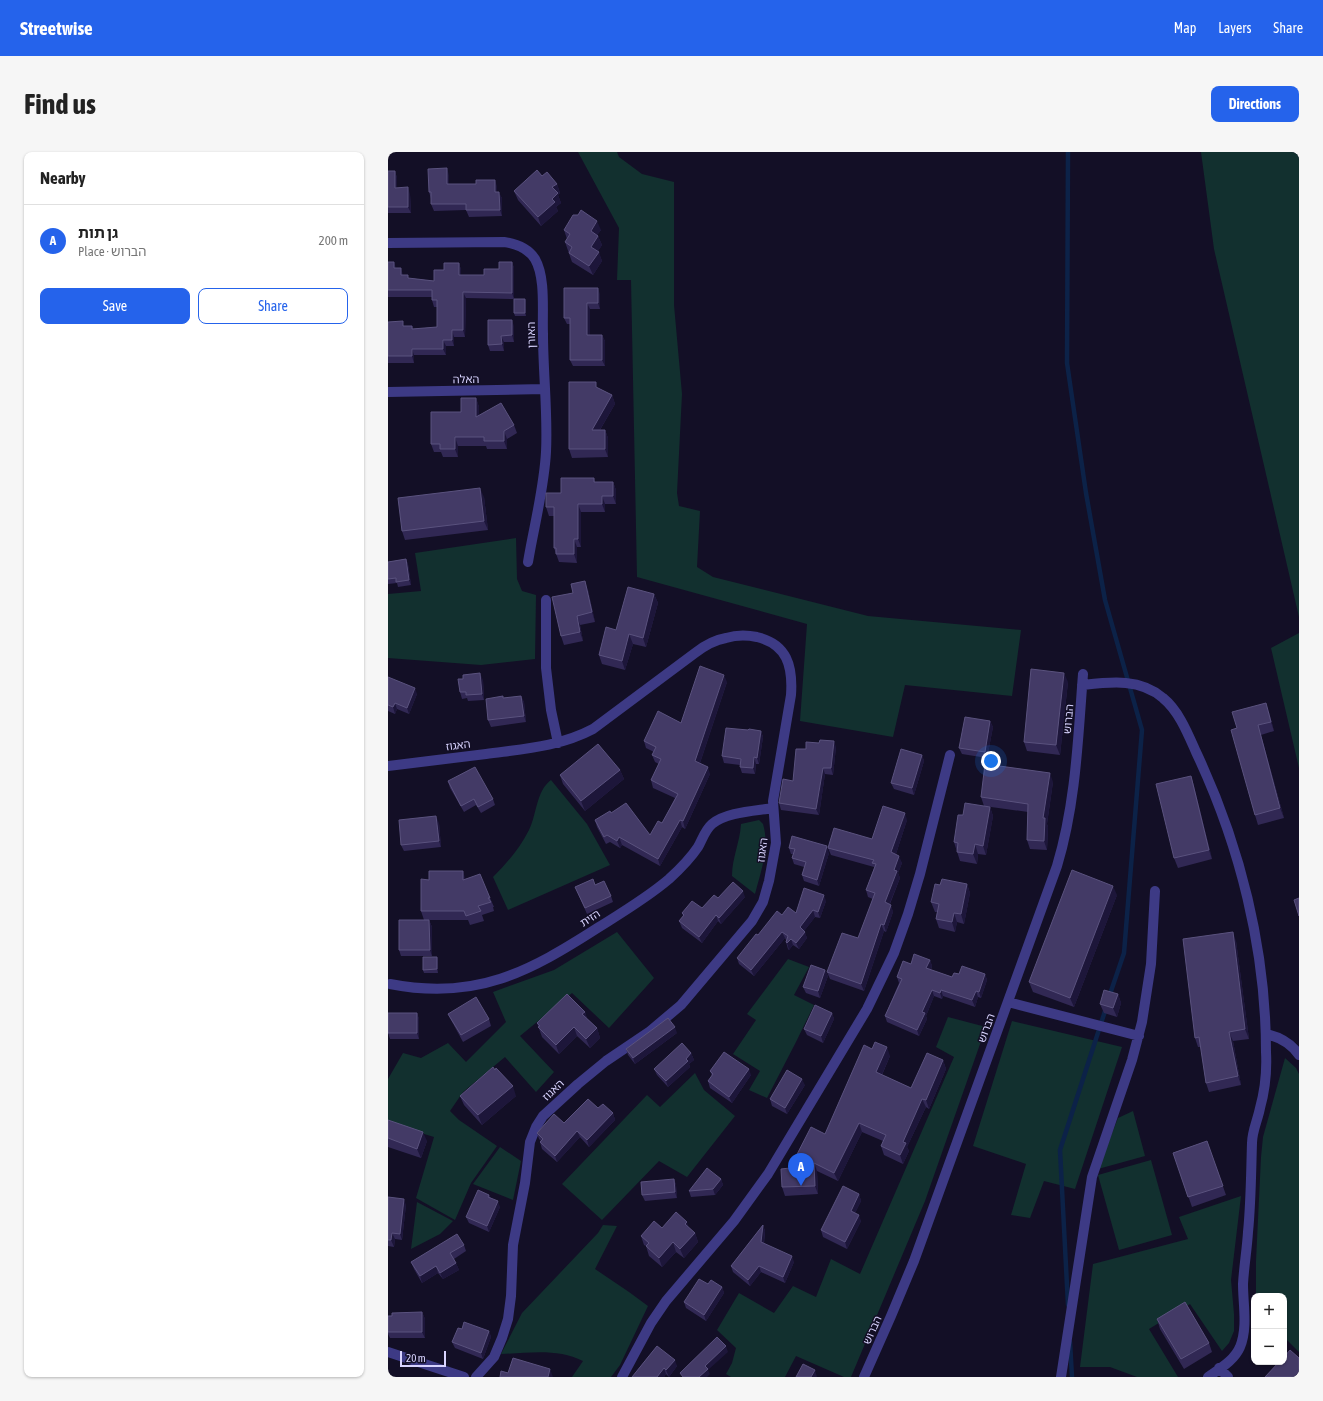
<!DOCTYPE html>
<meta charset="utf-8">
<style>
:root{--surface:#fff;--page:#f6f6f6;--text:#222;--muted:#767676;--line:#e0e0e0;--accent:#2563eb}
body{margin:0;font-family:"Asap Condensed","Noto Sans Hebrew",sans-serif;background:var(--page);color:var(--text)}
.controls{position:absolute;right:12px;bottom:12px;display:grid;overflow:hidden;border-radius:8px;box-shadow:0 1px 3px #0004}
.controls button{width:36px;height:36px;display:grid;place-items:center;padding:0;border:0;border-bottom:1px solid var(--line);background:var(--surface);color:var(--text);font:20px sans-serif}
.scale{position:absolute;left:12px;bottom:10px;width:46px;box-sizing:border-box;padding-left:4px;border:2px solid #d9d4ff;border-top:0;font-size:11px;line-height:14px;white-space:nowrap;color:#d9d4ff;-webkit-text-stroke:3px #130f26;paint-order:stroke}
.you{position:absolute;left:603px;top:609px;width:14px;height:14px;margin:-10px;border:3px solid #fff;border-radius:50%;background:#1a73e8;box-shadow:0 0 0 6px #1a73e833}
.badge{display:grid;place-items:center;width:26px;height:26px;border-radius:50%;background:var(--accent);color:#fff;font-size:13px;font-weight:700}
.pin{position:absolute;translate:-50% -33px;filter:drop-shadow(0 1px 2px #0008)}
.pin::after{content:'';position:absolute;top:21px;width:14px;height:12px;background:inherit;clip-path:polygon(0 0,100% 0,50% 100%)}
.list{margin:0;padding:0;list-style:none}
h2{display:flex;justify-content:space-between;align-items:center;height:52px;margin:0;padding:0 16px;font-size:17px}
h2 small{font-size:13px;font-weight:400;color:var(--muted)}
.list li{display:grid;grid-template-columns:26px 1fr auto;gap:12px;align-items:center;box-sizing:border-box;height:72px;padding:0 16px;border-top:1px solid var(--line)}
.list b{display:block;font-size:15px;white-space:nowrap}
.list p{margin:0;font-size:13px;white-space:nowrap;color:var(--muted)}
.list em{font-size:13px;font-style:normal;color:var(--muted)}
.actions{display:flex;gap:8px;padding:12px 16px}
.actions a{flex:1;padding:9px 0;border:1px solid var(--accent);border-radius:8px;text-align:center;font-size:14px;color:var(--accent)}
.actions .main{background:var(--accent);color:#fff}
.map{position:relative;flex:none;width:911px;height:1225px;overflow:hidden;border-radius:8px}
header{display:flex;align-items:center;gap:24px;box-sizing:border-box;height:56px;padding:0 20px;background:var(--accent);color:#fff}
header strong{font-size:19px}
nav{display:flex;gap:22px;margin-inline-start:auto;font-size:14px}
.intro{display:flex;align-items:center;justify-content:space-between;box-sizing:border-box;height:96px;padding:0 24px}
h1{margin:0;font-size:28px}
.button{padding:10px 18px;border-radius:8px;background:var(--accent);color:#fff;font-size:14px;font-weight:700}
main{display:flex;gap:24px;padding:0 24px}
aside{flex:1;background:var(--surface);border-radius:8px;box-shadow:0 1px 3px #0004}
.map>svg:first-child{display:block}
.green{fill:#12302f}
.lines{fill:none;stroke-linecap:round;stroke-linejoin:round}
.stream{stroke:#0c2248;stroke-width:4.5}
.minor{stroke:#3d3a85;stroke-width:10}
.wall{fill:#312854}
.shaded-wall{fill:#1d163a}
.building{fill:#433a66;stroke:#5a527e}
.labels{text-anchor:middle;stroke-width:3;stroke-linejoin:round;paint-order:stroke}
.street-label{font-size:11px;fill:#d9d4ff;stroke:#130f26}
</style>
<header>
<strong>Streetwise</strong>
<nav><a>Map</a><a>Layers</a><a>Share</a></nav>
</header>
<div class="intro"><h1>Find us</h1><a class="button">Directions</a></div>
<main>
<aside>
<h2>Nearby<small></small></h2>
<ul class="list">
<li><span class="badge">A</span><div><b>גן תות</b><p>Place · הברוש</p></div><em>200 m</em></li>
</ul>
<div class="actions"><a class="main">Save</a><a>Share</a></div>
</aside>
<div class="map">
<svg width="911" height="1225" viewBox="0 0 911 1225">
<rect width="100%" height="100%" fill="#130f26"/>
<path class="green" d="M190 0H229L231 5 254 22 286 30V153L294 242 289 341 291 354 312 359 309 415 325 425 480 464 633 478 624 544 517 533 505 585 412 569 419 472 249 425 243 128H229L231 76Z
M813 0H911V465L826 97Z
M128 386 129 427 134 439 148 443 147 507 93 513 0 506V442L33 439 27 401Z
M911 481V616L883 496Z
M163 628 199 672 222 713 120 758 105 725C119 711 132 696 141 678 149 662 148 639 163 628Z
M371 668 375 672C382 695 373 719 367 742L344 724C344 706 352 690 353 672Z
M229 780 266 826 221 876 184 841 132 884 166 920 148 940 117 905 75 940 62 959 71 968 109 994 83 1031 67 1068 28 1046 46 985 0 971V927L15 901 33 906 60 891 78 910 118 870 105 840 166 818Z
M400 807 421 815 406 843 426 853 408 890 379 946 361 938 372 919 345 902 368 868 359 862Z
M560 865 598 875 537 1049 463 1225H456L408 1204 397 1225H343L338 1222 344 1211 348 1196 329 1178 351 1141 386 1161 405 1134 428 1145 443 1107 472 1122 566 905 548 895Z
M624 869 734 895 687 1037 656 1029 642 1066 623 1063 638 1012 585 994Z
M897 906 908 916 911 922V1200L896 1185V1144H868V1109L873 1005 875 985Z
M307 921 316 938 347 964 299 1025 271 1009 214 1068 174 1032 259 943 272 955Z
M745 959 757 1004 710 1017 730 966Z
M112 995 133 1009 125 1048 85 1032Z
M763 1008 784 1083 731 1098 710 1023Z
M853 1044 843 1128 846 1162V1179L841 1191 834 1199 802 1152 761 1177 790 1225H749L722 1215H692L705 1112 800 1087 791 1065Z
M29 1050 65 1069 52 1082 23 1097Z
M215 1073 229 1074 207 1117 241 1140 260 1154 232 1213 223 1225H184L195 1209C170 1196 141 1201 113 1202L134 1161 210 1081Z"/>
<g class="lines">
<path class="stream" d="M680 0 679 211 698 341 717 448 754 578 736 801 721 845
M680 1153 672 998 718 856
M682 1190 684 1225"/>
<path class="minor" d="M0 91 116 90C129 92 140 96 147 107 158 126 154 160 155 182 155 221 160 261 158 300 156 337 146 374 140 410
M0 240 156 237
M158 448V516L163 558 170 591
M694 533C722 530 752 526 775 546 791 559 800 582 808 600 852 693 878 797 878 900 879 919 877 938 872 956 870 967 864 979 864 991 863 1021 863 1050 860 1080 859 1097 856 1114 855 1132 855 1153 860 1175 852 1195 846 1209 831 1217 820 1225
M0 614C33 610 65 606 98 602 134 597 171 595 205 577L307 501C316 494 326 488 338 486 348 483 359 483 369 485 399 492 405 514 403 543L385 649 388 691 381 729 375 750 364 769 293 853 261 880 218 909 190 932 155 964 148 975 142 990 137 1031 125 1093 123 1144 120 1167 114 1186 106 1205 88 1225
M2 832C88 849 141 820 211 775 235 760 260 745 281 727 292 717 302 707 310 695 314 688 317 678 324 672 338 660 367 659 385 656
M620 850 751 884
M878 882C892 885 903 891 911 903
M0 1200 76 1225
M831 1216 840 1225
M234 1225 263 1171 278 1149 346 1069 380 1022 479 857 506 801 520 762 532 722 562 603
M476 1225 503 1164 526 1109 669 714C688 651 690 586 695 522
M673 1225 704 1025 744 908 754 870 763 812 767 739"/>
</g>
<path class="wall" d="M0 19H7L9 26V36L22 42 23 61H0Z
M61 23V32L109 34V40L114 46V64L81 65 78 58 46 59 43 52V47L41 40Z
M154 24 169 32 172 41 170 43 173 51 168 55 170 59 153 74 130 48 126 39Z
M176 78H213L209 83 210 84 214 93 210 99 214 109 205 123 184 110 177 90 179 87Z
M0 110 15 123 21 126 46 129 56 118 71 111 73 118V123H96L111 117 124 110 126 116V147L78 146 77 185H66V194H58V203H26V211H0V170L16 174H24L25 177 49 175V155H46L44 148V145H0Z
M212 142V157H202V183H214L217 189V214H185L182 208V172H179L176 166Z
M137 147 138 150V164H127L126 161Z
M126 174V190H116V199H102L100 193Z
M210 236 224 243 227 252 212 278H217L220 286V305L184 306 181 297Z
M88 246 91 255V264L126 273 129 281 119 287V297H99L98 294H70V305H55L53 300H46L43 292 73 260Z
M206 326 207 330H225L228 338V352H217V360H193V395H189V411L171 410 166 396V364H161L158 355 173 341Z
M96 345 100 378 17 388 14 379Z
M18 407 20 412 23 433 10 435 9 431 0 432V410Z
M200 438 207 470 192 473 195 489 176 493 173 484Z
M266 442 270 451 258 495 245 492 237 518 214 512 211 503 228 478Z
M0 525 29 542 21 562 9 557 7 562 0 559Z
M95 528 96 548 80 549 79 546 74 547 72 540Z
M339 530 312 611 322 622 297 677 294 675 272 714 234 693 232 696 222 690 218 692 209 675 207 668 223 661 262 683 274 671 287 646 265 636 263 628 271 612 267 610 264 603 266 600 258 596 256 589 293 571Z
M680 530 672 603 639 599 636 590Z
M133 544 136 550 138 570 103 575 100 568 116 546Z
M881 560 886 579 873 583 896 666 870 673 867 663 849 576Z
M602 569 605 575 599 606 574 602 571 596Z
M360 578 373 579 375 585 371 612H368L367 622 354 621 352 615V613L336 611 334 604Z
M448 595 445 623 437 622 431 663 393 658 391 651 405 629 418 597Z
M534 603 536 609 526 643 506 637 503 631Z
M232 618 236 627 197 659 175 632 172 623Z
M803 624 806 634 824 707 790 716 786 706Z
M60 629 105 647 107 653 93 661 88 653 76 660 62 636Z
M665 630 659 672 660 675 659 698 642 697 639 688 640 660 596 654 593 645Z
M602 655 605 664 598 703 590 702 589 712 572 709 566 690 575 663Z
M519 668 508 702 514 711 510 721 512 726 502 752 505 760 498 780 496 779 476 839 442 827 439 820 470 786 485 747 480 745 478 738 486 716V715L443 703 440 696 484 687Z
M51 671 53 695 16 699 13 693Z
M401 696 441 701 431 734 416 729 414 723 416 715 406 712 404 706 405 702H403Z
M77 727 102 746 106 755H105L106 759 94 763 96 769 82 773 80 768H36L33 759 41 728Z
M579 732 582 741 576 772 569 770 567 780 551 776 548 767 549 760H547L543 750 552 733Z
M187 735 223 744 225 750 199 762Z
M729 743 686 855 645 840 641 830Z
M357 745 333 772 330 769 314 791 294 776 291 769 295 764 294 761 314 756 330 746Z
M438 749 432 766 427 765 416 779 419 786 411 797 405 793 401 798 400 797 398 790V788L397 786 366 824 351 812 349 806 370 783 394 763 408 761Z
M41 768 44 775V804H13L11 798Z
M848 789 861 887 845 889 853 933 821 940 818 931 813 895H810L807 886Z
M49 805 50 808V821H36L35 818Z
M542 808 544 814 543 818 564 825 571 822H597L599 828 593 846 590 845 587 855 555 844 554 847 546 844 538 864 539 867 531 884 499 870 497 864 511 831 509 825 523 812Z
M437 818 440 824 432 846 418 841 415 835Z
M730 842 733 851 729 865 716 861 712 852Z
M197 860 199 867 209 876 212 886 202 896 189 884 171 902 154 885 149 871Z
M29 861 31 867V887H2L0 881Z
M444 861 446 867 435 891 419 883 416 877Z
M60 862 101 867 103 874 75 890 63 868Z
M289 881 247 912 240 903 238 897Z
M484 897 502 904 494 923 523 936 555 908 558 917 541 957 538 955 519 995 521 999 515 1012 496 1003 493 994 495 989 474 980 450 1029 429 1019 430 1042 397 1044 394 1035 402 1016 437 982Z
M303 901 306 908 301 912 302 915 280 935 269 923 266 917Z
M322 919 363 923 344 951 322 936 320 929 324 924Z
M417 933 399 962 384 954 382 947Z
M72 944H128L94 973 76 953Z
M210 956 225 961 227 968 201 995 192 985 169 1010 154 997 152 990 153 989 151 987 149 981 176 971Z
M0 968 39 989 33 1006 0 995Z
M819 989 838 1043 804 1055 785 1001Z
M286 1027 288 1033 289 1046 257 1049 254 1043Z
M333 1027 335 1033 327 1043 303 1045 301 1039Z
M471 1042 473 1049 467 1061 473 1069 459 1097 435 1085 433 1078Z
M101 1043 102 1045 112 1055 101 1080 81 1071 78 1065Z
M0 1045 18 1053 14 1088 7 1087 6 1095 0 1094Z
M375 1073 377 1079 376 1092 406 1110 397 1131 373 1120 362 1134 345 1120 343 1114Z
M301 1076 307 1081 310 1090 296 1106 288 1100 274 1115 261 1104 258 1094 256 1093 253 1084Z
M76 1093 78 1099 66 1107 71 1118 55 1127 50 1121 34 1131 26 1117 23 1110Z
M334 1135 336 1141 318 1169 298 1156 296 1150Z
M34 1160 37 1167V1186H2L0 1182V1164Z
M769 1167 821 1191 824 1200 796 1217 772 1177Z
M74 1177 101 1179 103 1185 95 1207 67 1196 64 1190Z
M269 1194 289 1214 281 1225 278 1222 276 1225H244Z"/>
<path class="shaded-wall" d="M59 16 61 23V39L59 32Z
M7 19 9 26V42L7 36Z
M107 28 109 34V46L107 40Z
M169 32 172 41 170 43 173 51 168 55 170 59 153 74 150 65 164 47V35Z
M20 35 22 42 23 61 20 55Z
M111 40 114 46V64L112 58Z
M209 69 213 78 206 88 203 79Z
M210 84 214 93 207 104 203 95Z
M211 100 214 109 205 123 201 114Z
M6 110 8 116H6Z
M124 110 126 116V147L124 141Z
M71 111 73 118V130L71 123Z
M13 116 15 123H13Z
M210 136 212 142V157L210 151Z
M75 140 78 146 77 185 75 178Z
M137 147 138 150V164L137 161Z
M199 151 202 157V189L199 183Z
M124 168 126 174V190L124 183Z
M64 178 66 185V194L64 188Z
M214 183 217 189V214L214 208Z
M113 184 116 190V199L114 192Z
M55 188 58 194V203L55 197Z
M24 197 26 203V211L24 204Z
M224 243 227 252 207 286 204 278Z
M88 246 91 255V274L88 265Z
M217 278 220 286V305L217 297Z
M116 279 119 287V297L116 289Z
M67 285 70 294V305L67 297Z
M225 330 228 338V352L225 344Z
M92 336 96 345 100 378 96 369Z
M214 344 217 352V360L214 352Z
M190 352 193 360V395L190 387Z
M186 387 189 395V411L186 402Z
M18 407 20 412 23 433 21 428Z
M197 429 200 438 207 470 204 460Z
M266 442 270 451 258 495 255 486Z
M189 464 192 473 195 489 192 480Z
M241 482 245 492 237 518 234 509Z
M92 521 95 528 96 548 94 542Z
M676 521 680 530 672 603 668 593Z
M336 523 339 530 310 617 307 609Z
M27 536 29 542 21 562 19 556Z
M133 544 136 550 138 570 136 564Z
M7 551 9 557 7 562 5 555Z
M878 551 881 560 886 579 883 570Z
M602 569 605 575 599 606 597 600Z
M870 573 873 583 896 666 892 656Z
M373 579 375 585 371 612 369 606Z
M446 589 448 595 445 623 443 616Z
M534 603 536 609 526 643 524 636Z
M366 605 368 612 367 622 365 616Z
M320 615 322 622 297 677 295 669Z
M435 616 437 622 431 663 428 657Z
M232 618 236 627 197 659 193 649Z
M662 621 665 630 659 672 660 675 659 698 656 689 655 666Z
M803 624 806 634 824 707 821 698Z
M602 655 605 664 598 703 595 694Z
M517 661 519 668 506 708 503 700Z
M48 664 51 671 53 695 51 689Z
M292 668 294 675 272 714 270 707Z
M231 685 234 693 232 696 229 689Z
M587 692 590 702 589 712 585 702Z
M439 694 441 701 431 734 429 728Z
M511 704 514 711 510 721 512 726 499 758 497 750 506 718Z
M75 719 78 729 75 728Z
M579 732 582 741 576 772 573 762Z
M725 734 729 743 686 855 682 846Z
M355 739 357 745 333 772 331 766Z
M436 743 438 749 432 766 430 760Z
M503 753 505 760 498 780 496 773Z
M425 758 427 765 414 782 412 775Z
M566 761 569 770 567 780 564 770Z
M328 763 330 769 314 791 311 785Z
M41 768 44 775V804L42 798Z
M493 772 496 779 476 839 473 832Z
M394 780 397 786 366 824 363 818Z
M417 780 419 786 411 797 408 791Z
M845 780 848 789 861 887 857 877Z
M403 787 405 793 401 798 399 791Z
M49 805 50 808V821L49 817Z
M542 808 544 814 541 822 538 816Z
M437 818 440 824 432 846 430 839Z
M597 822 599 828 593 846 591 840Z
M544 838 546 844 538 864 539 867 531 884 529 878 534 860Z
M553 838 555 844 554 847 552 841Z
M588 839 590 845 587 855 584 848Z
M730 842 733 851 729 865 725 856Z
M197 860 200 869 194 862Z
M29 861 31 867V887L29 881Z
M444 861 446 867 435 891 433 884Z
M186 875 189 884 171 902 168 893Z
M287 875 289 881 247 912 245 906Z
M209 876 212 886 202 896 198 887Z
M841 880 845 889 853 933 850 924Z
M499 895 502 904 491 929 488 920Z
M303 901 306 908 301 912 302 915 280 935 278 929 298 907Z
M555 908 558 917 541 957 538 948Z
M361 917 363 923 344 951 341 945Z
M414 927 417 933 399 962 397 956Z
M125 934 128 944 94 973 90 963Z
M534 947 538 955 519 995 521 999 515 1012 512 1003 515 990Z
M225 961 227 968 201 995 199 988Z
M471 971 474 980 450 1029 446 1021Z
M189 979 192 985 169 1010 167 1004Z
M35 980 39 989 33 1006 29 997Z
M426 1011 429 1019 430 1042 427 1034Z
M286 1027 288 1033 289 1046 287 1040Z
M333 1027 335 1033 327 1043 325 1037Z
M471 1042 473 1049 465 1065 463 1059Z
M16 1047 18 1053 14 1088 12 1082Z
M110 1049 112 1055 101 1080 99 1074Z
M471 1063 473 1069 459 1097 457 1090Z
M299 1070 302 1079 297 1072Z
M375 1073 377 1079 375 1096 373 1090Z
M4 1081 7 1087 6 1095 3 1088Z
M307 1081 310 1090 296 1106 292 1097Z
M285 1090 288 1100 274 1115 271 1106Z
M404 1104 406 1110 397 1131 395 1125Z
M68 1111 71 1118 55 1127 52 1121Z
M48 1114 50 1121 34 1131 32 1124Z
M371 1114 373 1120 362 1134 360 1128Z
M334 1135 336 1141 318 1169 316 1163Z
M34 1160 37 1167V1186L34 1180Z
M101 1179 103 1185 95 1207 93 1201Z
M338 1194 340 1200 320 1218 322 1222 319 1225H311L317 1214Z
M287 1208 289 1214 281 1225 278 1218Z
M276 1216 278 1222 276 1225H269Z
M162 1217 165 1225H160Z
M427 1218 429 1225H423Z"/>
<path class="building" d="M59 16V32H88V28H107V40H111L112 58H78V52H43V40H41L40 17Z
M149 18 154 24 159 20 169 32 164 35 170 41 164 47 167 50 150 65 126 39Z
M0 19H7V36L20 35V55H0Z
M193 58 209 69 203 79 210 84 203 95 211 100 201 114 181 101 184 95 177 90 182 82 176 78 185 63H190Z
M0 110H6V116H13V123H20V126L46 129V118H56V111H71V123H96V117H111V110H124V141L75 140V178H64V188H55V197H24V204H0V170L15 169V174H24V177L49 175V148H44V138H0Z
M176 136H210V151H199V183H214V208H182V166H176Z
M126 147H137V161H126Z
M100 168H124V183L113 184 114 192 100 193Z
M181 230H208V235L224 243 204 278H217V297H181Z
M73 246H88V265L113 251 126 273 116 279V289H96V285H67V297H52V292H43V260H73Z
M173 326H206V330H225V344H214V352H190V387H186V402H168V396H166V355H158V341H173Z
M92 336 96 369 14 379 10 346Z
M18 407 21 428 8 430V426L0 427V410Z
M197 429 204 460 189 464 192 480 173 484 164 445 185 441 183 432Z
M240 435 266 442 255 486 241 482 234 509 211 503 218 475 228 478Z
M312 514 336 523 307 609 320 615 295 669 292 668 270 707 231 685 229 689 219 683 216 685 207 668 222 659 223 661 238 651 262 683 270 669 274 671 290 642 263 628 273 607 264 603 268 595 256 589 270 559 293 571Z
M643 517 676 521 668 593 636 590Z
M92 521 94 542 78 543V540H72L70 527H75V523Z
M0 525 27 536 19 556 7 551 5 555 0 553Z
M115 544V546L133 544 136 564 100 568 98 547Z
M878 551 883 570 870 573 892 656 867 663 843 578 849 576 844 560Z
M577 565 602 569 597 600 571 596Z
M338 576 360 578 361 577 373 579 369 606 366 605 365 616 352 615 353 607 334 604Z
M432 588 446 589 443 616H435L428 657 391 651 395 627 405 629 408 597H418V590L431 591Z
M210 592 232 618 193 649 172 623Z
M513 597 534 603 524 636 503 631Z
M597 612 662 621 655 666H657L656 689 639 688 640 652 593 645Z
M87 615 105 647 90 655 86 647 73 654 60 629Z
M803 624 821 698 786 706 768 632Z
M577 651 602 655 595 694 587 692 585 702 569 700 570 691 566 690 570 663H575Z
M495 654 517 661 503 700 511 704 506 718 509 719 497 750 503 753 496 773 493 772 473 832 439 820 454 781 470 786 487 741 478 738 488 712 484 711 486 708 440 696 446 676 484 687Z
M48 664 51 689 13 693 11 668Z
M404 684 439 694 429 728 414 723 418 710 404 706 407 697 401 696Z
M684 718 725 734 682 846 641 830Z
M41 719H75V728L92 722 102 746H100L103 750 90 754 93 759 78 764 76 759H33V727L41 728Z
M205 727 207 733 216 729 223 744 197 756 187 735Z
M554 727 579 732 573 762 566 761 564 770 548 767 551 752 543 750 547 732 552 733Z
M345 730 355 739 331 766 328 763 311 785 291 769 296 763 294 761 304 749 314 756 326 743 330 746Z
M416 736 436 743 430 760 425 758 412 775 417 780 408 791 403 787 399 791 398 790 400 784 394 780 363 818 349 806 368 782 370 783 389 759 394 763 400 755 408 761Z
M911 746V764L906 748Z
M11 768H41L42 798H11Z
M845 780 857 877 841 880 850 924 818 931 811 885 807 886 795 787Z
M526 802 542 808 538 816 564 825 566 821 571 822 574 814 597 822 591 840 588 839 584 848 553 838 552 841 544 838 534 860 537 861 529 878 497 864 514 827 509 825 515 809 523 812Z
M35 805H49V817L35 818Z
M423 813 437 818 430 839 415 835Z
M716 838 730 842 725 856 712 852Z
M179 842 197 860 194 862 209 876 198 887 186 875 168 893 150 875 152 874 149 871Z
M88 845 101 867 73 883 60 862Z
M427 853 444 861 433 884 416 877Z
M0 861H29V881H0Z
M280 866 287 875 245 906 238 897Z
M487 890 499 895 488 920 523 936 539 901 555 908 538 948 534 947 515 990 518 991 512 1003 493 994 498 983 471 971 446 1021 426 1011 427 1034 394 1035 393 1017 402 1016 423 975 437 982 476 893 484 897Z
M294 891 303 901 298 907 300 909 278 929 266 917Z
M336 900 361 917 341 945 320 929 325 922 322 919Z
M105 915 107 918 108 916 125 934 90 963 72 944Z
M399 918 414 927 397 956 382 947Z
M200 947 210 956 215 952 225 961 199 988 189 979 167 1004 152 990 155 987 149 981 166 962 176 971Z
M0 968 35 980 29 997 0 986Z
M819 989 835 1034 800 1045 785 1001Z
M319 1016 333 1027 325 1037 301 1039Z
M286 1027 287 1040 254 1043 253 1030Z
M455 1034 471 1042 463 1059 471 1063 457 1090 433 1078Z
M90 1038 101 1043 100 1045 110 1049 99 1074 78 1065Z
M0 1045 16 1047 12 1082 4 1081 3 1088H0Z
M288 1060 299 1070 297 1072 307 1081 292 1097 285 1090 271 1106 258 1094 261 1091 253 1084 266 1069 274 1076Z
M375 1073 373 1090 404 1104 395 1125 371 1114 360 1128 343 1114Z
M69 1082 76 1093 62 1101 68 1111 52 1121 48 1114 32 1124 23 1110Z
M311 1127 320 1132 323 1128 334 1135 316 1163 296 1150Z
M797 1150 821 1191 793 1207 769 1167Z
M34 1160V1180H0V1164H4V1161Z
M76 1170 101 1179 93 1201 64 1190 70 1176 74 1177Z
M329 1185 338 1194 317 1214 320 1217 311 1225H295L292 1221Z
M269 1194 287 1208 278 1218 276 1216 269 1225H244Z
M902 1198 911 1206V1225H877L891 1210H896V1205Z
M125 1206 162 1217 160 1225H112L113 1219 120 1221Z
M415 1212 427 1218 423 1225H408Z"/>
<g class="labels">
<g class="street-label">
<text transform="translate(143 183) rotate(-91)" y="4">האורן</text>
<text transform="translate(78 227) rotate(-1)" y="4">האלה</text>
<text transform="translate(680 567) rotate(-85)" y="4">הברוש</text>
<text transform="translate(70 593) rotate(-7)" y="4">האגוז</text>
<text transform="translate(374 698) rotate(-83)" y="4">האגוז</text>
<text transform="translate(202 766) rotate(-33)" y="4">הזית</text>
<text transform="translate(598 876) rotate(-70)" y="4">הברוש</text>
<text transform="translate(165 938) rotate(-44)" y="4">האגוז</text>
<text transform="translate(484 1178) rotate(-66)" y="4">הברוש</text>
</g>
</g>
</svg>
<div class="controls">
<button>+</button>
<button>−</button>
</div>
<div class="scale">20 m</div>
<div class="you"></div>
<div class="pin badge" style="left:413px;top:1034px">A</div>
</div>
</main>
